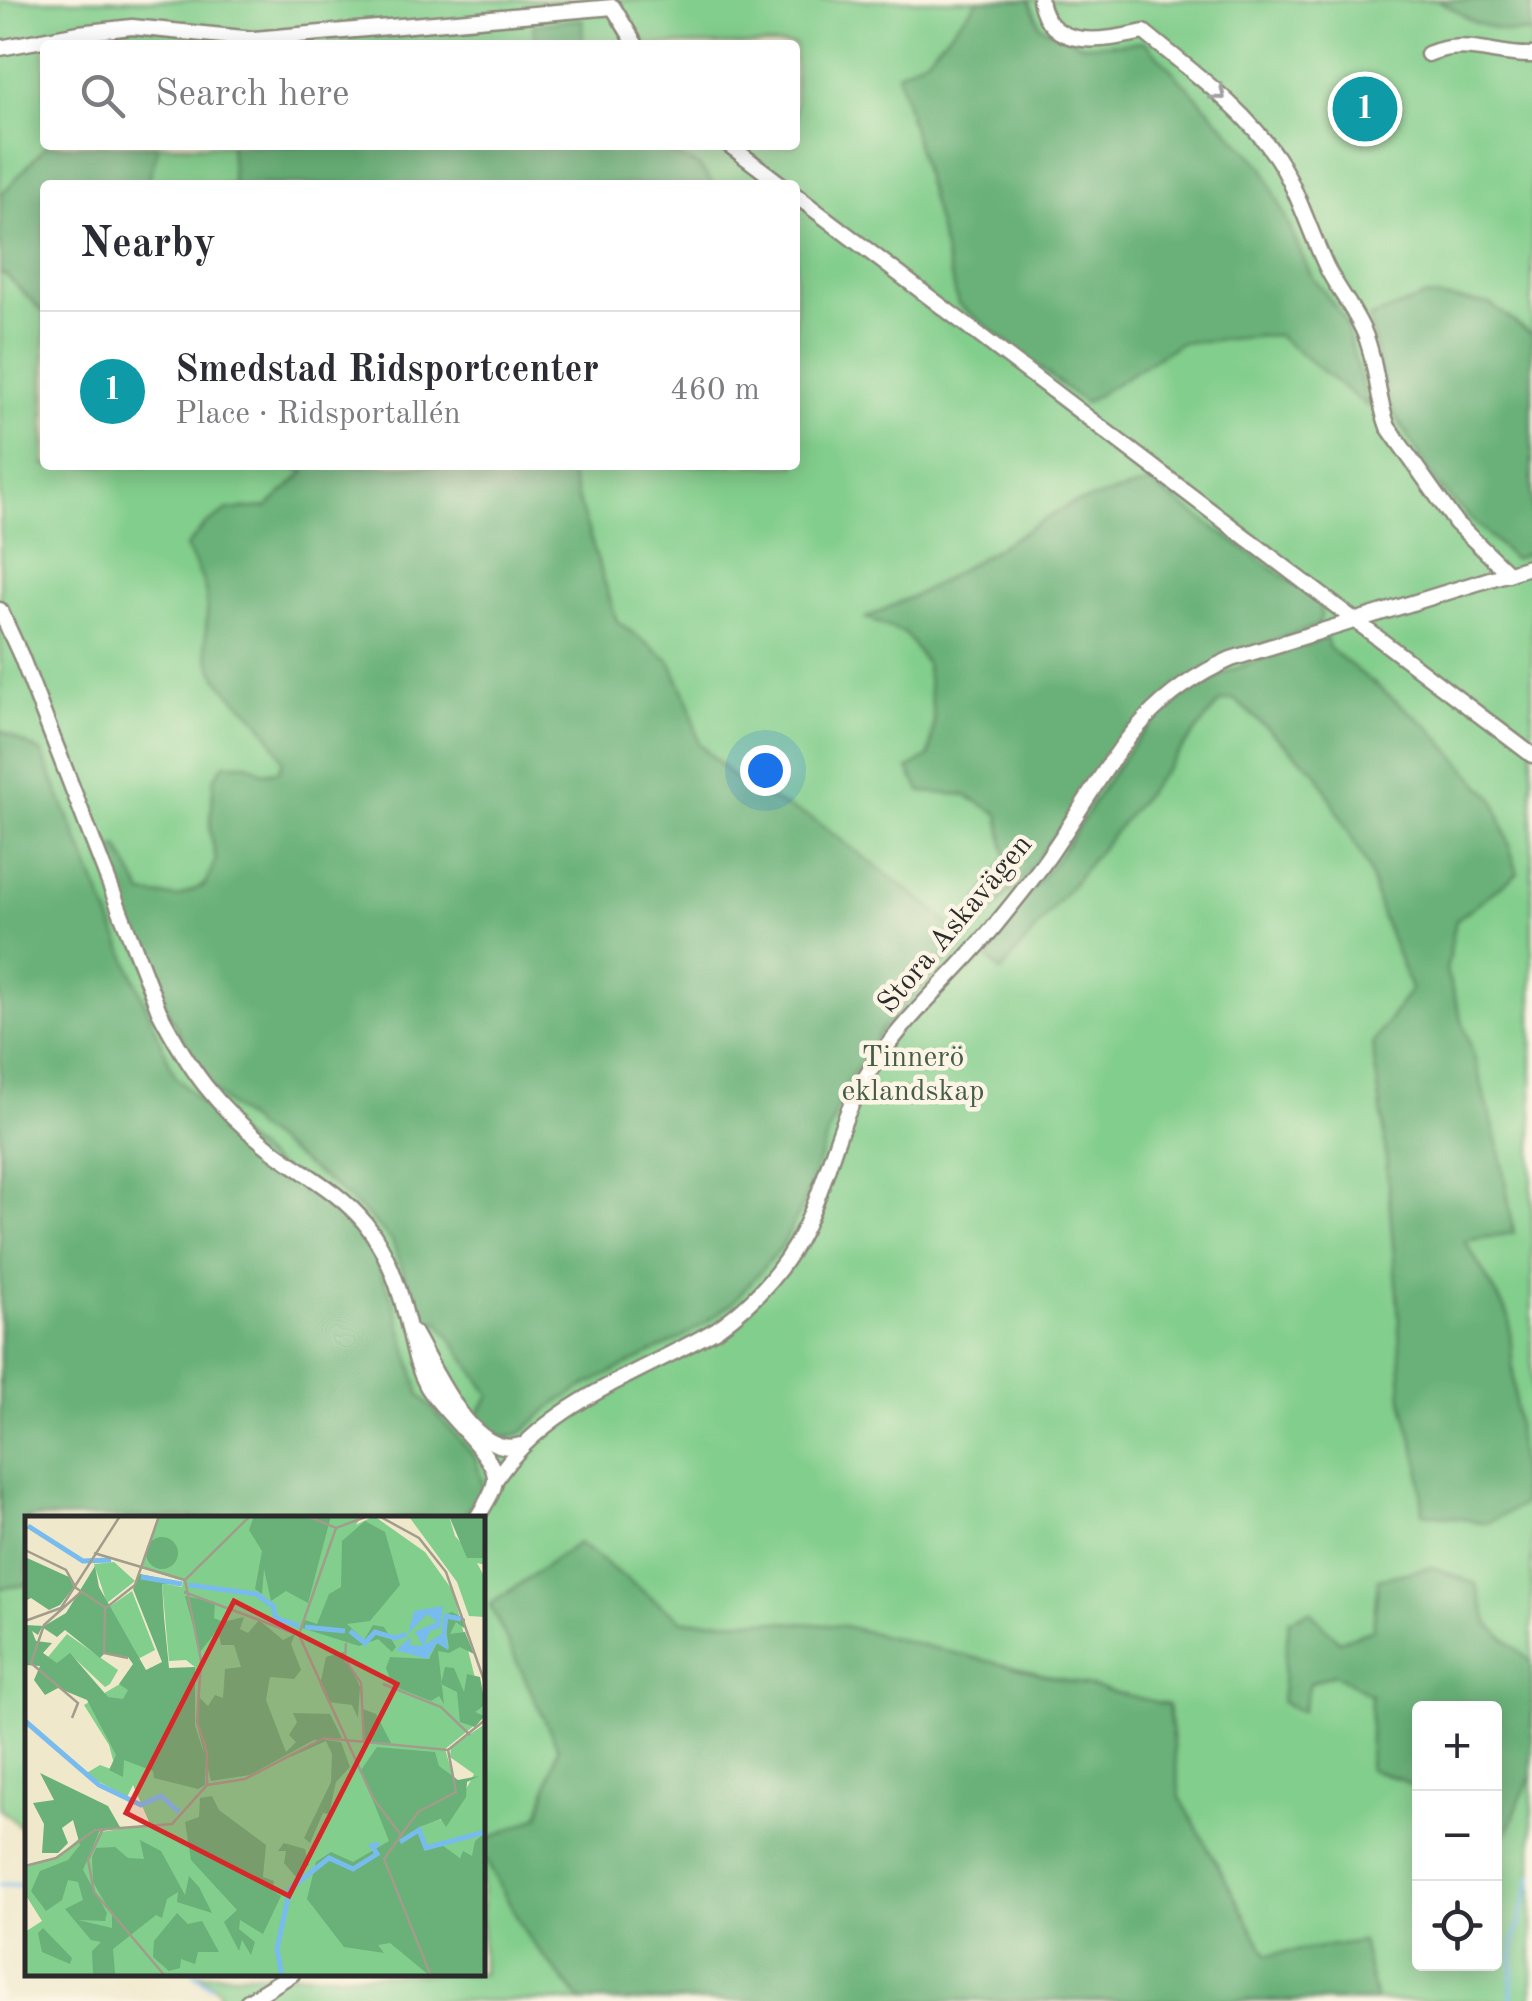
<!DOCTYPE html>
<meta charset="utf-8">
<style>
:root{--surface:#fff;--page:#f2f2f3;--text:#2b2b33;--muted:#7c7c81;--line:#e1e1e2;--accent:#111827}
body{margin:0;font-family:"Old Standard TT",serif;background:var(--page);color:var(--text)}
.controls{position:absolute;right:30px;bottom:30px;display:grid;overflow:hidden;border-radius:10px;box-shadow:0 5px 25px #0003}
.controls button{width:90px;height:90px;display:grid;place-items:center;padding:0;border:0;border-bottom:2px solid var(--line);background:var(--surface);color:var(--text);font:50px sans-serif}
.you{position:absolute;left:765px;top:770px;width:35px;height:35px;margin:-25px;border:8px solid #fff;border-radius:50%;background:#1a73e8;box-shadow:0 0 0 15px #1a73e833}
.badge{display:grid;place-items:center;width:65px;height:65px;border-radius:50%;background:var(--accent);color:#fff;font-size:32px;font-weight:700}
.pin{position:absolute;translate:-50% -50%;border:5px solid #fff;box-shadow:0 2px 10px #0006}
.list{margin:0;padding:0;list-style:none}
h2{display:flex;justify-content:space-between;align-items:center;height:130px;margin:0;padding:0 40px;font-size:42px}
h2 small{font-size:32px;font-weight:400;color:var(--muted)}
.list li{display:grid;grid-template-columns:65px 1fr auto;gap:30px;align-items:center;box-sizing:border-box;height:160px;padding:0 40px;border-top:2px solid var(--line)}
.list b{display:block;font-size:38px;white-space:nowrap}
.list p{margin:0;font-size:32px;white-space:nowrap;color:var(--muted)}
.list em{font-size:32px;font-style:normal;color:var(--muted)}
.icon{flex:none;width:55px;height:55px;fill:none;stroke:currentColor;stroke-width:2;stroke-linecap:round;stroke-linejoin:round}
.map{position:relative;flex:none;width:1532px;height:2001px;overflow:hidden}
.search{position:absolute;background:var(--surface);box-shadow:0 5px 25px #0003;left:40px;top:40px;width:760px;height:110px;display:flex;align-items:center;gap:25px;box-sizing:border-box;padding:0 35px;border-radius:10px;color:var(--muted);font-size:38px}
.panel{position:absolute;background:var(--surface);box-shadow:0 5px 25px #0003;left:40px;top:180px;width:760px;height:290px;border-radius:10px}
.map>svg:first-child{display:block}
.green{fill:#82ce8c;stroke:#567c5c;stroke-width:2.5;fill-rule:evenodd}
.forest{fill:#69b178;stroke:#4a6e52;stroke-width:2.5}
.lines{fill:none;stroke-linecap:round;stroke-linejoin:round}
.stream{stroke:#78bbee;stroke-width:4}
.minor-casing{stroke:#8d8a7b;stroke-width:19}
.minor{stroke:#fff;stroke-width:14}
.oneway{stroke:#a0a0a0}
.labels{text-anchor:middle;stroke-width:9;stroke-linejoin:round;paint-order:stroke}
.street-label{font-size:30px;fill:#2b2b2b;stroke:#fcf5e5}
.park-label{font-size:30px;fill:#455c48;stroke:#fcf5e5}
.inset-river{fill:none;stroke:#78bbee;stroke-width:5}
.inset-road{fill:none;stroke:#a19c8b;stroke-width:2.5}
.view{fill:#d62828;fill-opacity:0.15;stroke:#d62828;stroke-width:5}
.inset-edge{fill:none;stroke:#2b2b2b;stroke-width:5}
</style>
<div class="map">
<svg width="1532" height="2001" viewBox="0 0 1532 2001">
<rect width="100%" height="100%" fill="#fcf5e5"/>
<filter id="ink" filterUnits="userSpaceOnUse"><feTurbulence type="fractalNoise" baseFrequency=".01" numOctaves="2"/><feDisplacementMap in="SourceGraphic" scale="20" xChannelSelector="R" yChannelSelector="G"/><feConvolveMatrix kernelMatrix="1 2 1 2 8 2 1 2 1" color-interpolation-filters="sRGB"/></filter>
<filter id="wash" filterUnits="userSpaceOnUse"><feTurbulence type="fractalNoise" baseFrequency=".0048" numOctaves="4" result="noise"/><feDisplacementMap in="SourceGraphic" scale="40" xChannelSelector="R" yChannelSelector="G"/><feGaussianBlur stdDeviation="2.25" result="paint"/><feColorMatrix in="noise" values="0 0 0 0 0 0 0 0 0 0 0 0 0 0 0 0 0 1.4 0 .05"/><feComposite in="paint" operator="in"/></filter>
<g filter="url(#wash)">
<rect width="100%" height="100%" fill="#efe8cb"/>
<path class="green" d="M0 0H1532V2001H217L220 1991 199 1974H482V1518H28L27 1832 0 1809ZM45 45H795V145H45ZM45 185H795V465H45ZM1420 1708H1494V1964H1420Z"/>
<path class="forest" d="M979 0H1029L1040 26 1083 45 1145 42 1263 167 1310 273 1344 319 1368 407 1277 335 1180 343 1085 403 958 304 898 73 927 57Z
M1439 0H1532V33L1508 32 1475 23Z
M582 19 583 45H536L533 25Z
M47 145H155L158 149 147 185H45V314L5 274H0V196Z
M230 145H654L699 166 714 185H233Z
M1427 296 1490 304 1532 335V552L1513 559 1439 487 1387 402 1369 318Z
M283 465H567L617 621 670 661 690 705 699 743 742 786 813 819 933 909 965 941 883 1028 845 1086 803 1205 782 1246 734 1301 708 1321 681 1338 581 1388 552 1406 521 1433 508 1438 495 1435 475 1419 490 1395 438 1320 419 1331 403 1271 392 1241 370 1218 335 1187 256 1128 216 1094 196 1064 158 993 102 855 118 847 143 894 177 897 205 885 216 859 210 831 214 778 224 764H248L263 773 279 771 283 760C274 743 266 728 252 714 237 699 221 688 212 667 201 645 208 627 207 605 206 583 196 566 186 547L205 525 228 510 267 507 305 472Z
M1150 483 1312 596C1322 606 1324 614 1317 626L1243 652 1124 733 1102 763 1063 825 1022 879 969 937 965 933 975 905 1006 857 999 814 965 795 921 792 908 769 929 756 934 722 926 664 906 634 866 618 928 589 1069 505Z
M1326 638 1329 648 1430 728 1495 801 1518 873 1456 920 1446 971 1473 1053 1500 1150 1514 1233 1465 1241 1509 1316 1523 1505 1487 1523 1423 1513 1419 1464 1402 1400 1398 1307 1383 1123 1372 1044 1411 989 1381 913 1368 868 1316 772 1234 699 1220 702 1001 972 982 951C1007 920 1034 889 1058 856 1094 808 1120 749 1167 709 1211 671 1271 656 1326 638Z
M0 730 42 753 175 1076 214 1116 349 1224 373 1254 394 1302 420 1395 475 1457 484 1488 461 1518H28L27 1585 0 1588Z
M578 1543 683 1621 750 1620 844 1626 1168 1705 1180 1797 1267 1955 1362 1941 1376 2001H581L527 1936 482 1853 483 1841 539 1816 558 1748 490 1605Z
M1433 1567 1476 1584 1489 1625 1532 1662V1776L1520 1799 1509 1830 1495 1842 1494 1708H1420L1419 1790 1402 1780 1369 1769 1371 1695 1334 1674 1310 1683 1302 1712 1281 1702 1289 1620 1310 1611 1339 1641 1373 1629 1378 1579Z"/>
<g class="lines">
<path class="stream" d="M0 1885 28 1884
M194 1974 211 1986
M1511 2001 1514 1944 1532 1876"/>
</g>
</g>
<g filter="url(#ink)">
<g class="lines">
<defs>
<path id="minor" d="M1040 0C1050 53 1106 40 1144 32 1191 71 1243 107 1277 158 1298 190 1311 236 1328 270 1340 293 1357 313 1366 337 1377 366 1377 398 1388 427L1456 523 1509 574
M0 48 79 33 132 27 254 39 613 7 636 45
M1428 54C1466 38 1494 56 1532 55
M729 145 782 185
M795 195 1532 755
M0 610 21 656 159 1011C190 1070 215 1106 268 1147 300 1172 339 1191 365 1223 387 1251 399 1285 407 1320 413 1343 415 1364 427 1386 441 1411 494 1454 495 1477 496 1490 483 1507 477 1518
M413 1332C433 1365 472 1461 521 1445
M496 1479C546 1402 641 1374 717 1329 755 1302 785 1269 805 1227 827 1181 836 1130 861 1085 895 1025 949 981 993 928 1013 903 1035 877 1053 850 1110 768 1134 702 1231 659L1532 566
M248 2001 292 1974"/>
</defs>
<use href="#minor" class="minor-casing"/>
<use href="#minor" class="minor"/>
</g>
<defs><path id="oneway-chevron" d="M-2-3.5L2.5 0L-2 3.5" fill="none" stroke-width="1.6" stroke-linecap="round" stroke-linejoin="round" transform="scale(2.5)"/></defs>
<use class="oneway" href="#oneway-chevron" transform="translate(1219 94) rotate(40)"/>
</g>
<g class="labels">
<g class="street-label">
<text transform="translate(954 923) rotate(-50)" y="10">Stora Askavägen</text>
</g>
<g class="park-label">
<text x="913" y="1066">Tinnerö<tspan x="913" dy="34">eklandskap</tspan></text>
</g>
</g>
<g transform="translate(25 1516)">
<rect width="460" height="460" fill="#efe8cb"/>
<path d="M133 0H269L303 7 306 0H336L331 9 349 0 400 36 428 75 460 201 420 233 430 267 390 295 404 460H0V416L17 405 0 378V350L33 341 58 319 125 308 108 269 102 281 60 258 75 249 91 255 84 229 59 189 100 165 171 152 161 144 144 145 137 67 157 71 158 65 117 52ZM424 0 430 20 449 41 460 42V49L452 47 460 62V101L444 100 432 66 385 2ZM89 46 110 65 82 87 69 48ZM107 75 130 134 113 143 84 91ZM42 118 93 154 85 168 80 171 45 138 33 148 23 141ZM460 208V317L447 341 438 336 436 342 402 330 394 310 427 300 449 258 425 241 426 231Z" fill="#82ce8c"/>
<path d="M229 0H306L283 87 261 75 246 85 239 53 237 78 230 73 237 35 224 14ZM424 0H460V42H442ZM340 5 360 16 375 69 345 105 322 108 339 124 348 109 359 111 371 131 367 136 353 123 334 130 277 112 280 104 292 108 304 78 316 71 317 25ZM121 37a16 16 0 1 1 32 0a16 16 0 1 1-32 0ZM0 41 44 61 49 71 35 89 24 94 6 82 0 85ZM70 50 74 71 121 154 137 146 108 73 115 58 159 67 137 68 139 101 144 152 170 151V209L181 244 180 269 173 273 129 262 128 255 99 244 98 261 84 254 91 239 62 184 33 172 20 179 9 164 15 150 0 149V109L19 110 41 97ZM17 111 32 121 40 114 75 142 80 137 103 141 108 148 94 168 103 174 98 183 83 181 45 137 32 147 18 137 27 127 11 125 7 115 13 119ZM160 80 190 86 189 102 198 106 219 101 215 113 223 117 234 104 258 124 270 118 266 128 276 154 269 163 245 161 241 184 261 236 271 226 264 219 272 206 268 197 305 198 317 222 289 224 225 259 186 265 173 213 174 181 183 190 190 179 198 182 200 153 216 151 209 129H196L193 113 175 136ZM427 96 440 103 439 112 431 106 425 118 440 116 449 138 435 131 424 137 413 135 419 188 414 180 406 185 368 170 361 152 365 141 404 143 412 127 424 133 419 99ZM319 136 335 171 333 202 327 189 303 186 295 169 301 141ZM420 151 429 152 439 176 442 158 455 161 460 189 450 196 459 200 450 211 435 206 432 176 416 168ZM338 193 351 198 366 227 340 226ZM295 223 316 226 325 251 311 266 304 298 298 297 285 327 279 322 306 266 307 238 301 225 263 242ZM352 231 410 236 414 250 433 264 454 260 442 266 441 281 421 311 416 303 394 311 402 330 414 327 435 342 438 335 447 340 450 325 460 317V460H405L365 427 353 429 359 437 319 431 282 383 291 346 306 336 328 346 364 325 336 254ZM15 257 83 290 95 311 74 316 58 354 82 397 80 405 53 404 87 412V399L68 366 67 341 71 332 90 331 103 342 119 343 115 324 136 335 160 379 164 360 174 371 187 397 152 386 153 376 142 383 137 402 131 399 88 433 90 458H68L67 435 76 426 66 424 40 393 58 384 53 366 43 364 37 384 21 395 6 375 15 355 43 344 55 329 48 304 37 312 43 327 33 337H17L19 308 8 287 29 284ZM187 280 194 294 241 329 238 361 249 365 247 374 256 380 238 418 215 404 214 413 230 426 226 439 217 424 214 435 199 406 212 394 166 344 160 306 174 301 175 282ZM259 327 280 333 284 349 271 361 259 347 261 335H253ZM152 397 163 408 177 405 194 436H173L170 448 156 443 155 452 144 455 128 441 129 425ZM18 412 47 442 45 448 17 436 13 417Z" fill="#69b178" fill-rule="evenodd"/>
<path d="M418 90 415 112 405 115 399 129 421 115 423 134 412 127 402 143 371 134 386 121 385 129 398 130 390 116 412 106 402 98 383 118 389 95Z" fill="#78bbee"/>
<path class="inset-river" d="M3 10 58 45 86 44M116 61 157 68M164 69 231 78 248 90 251 102 274 110M280 111 320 115M325 115 340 127 350 116 370 122 382 118M419 117 421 100 436 103M0 205 74 269 116 289 136 280 154 296M375 326 394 314 401 332 460 316M257 460 252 433 265 373 304 342 328 353 352 338 347 330 354 328"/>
<path class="inset-road" d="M282 0 311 12 343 0M354 0 394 22 421 56 460 167M0 34 41 54 51 72 81 92 110 69 134 0M69 37 160 64M159 76 274 119 348 282 376 319M80 92 79 137 103 142M0 105 36 92 95 0M274 118 311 12M321 127 320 144 336 167 339 227M358 168 416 191 445 219M47 202 53 187 6 147 19 109 56 76M423 234 460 204M182 269 220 263 299 222 423 234M78 313 63 344 69 376 140 460M0 350 31 342 70 314 147 308 182 269V236L172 206 176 144 160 64 225 0M406 460 359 343 393 296 431 276 423 234"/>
<path class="view" d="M209 85 372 168 264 380 101 297Z"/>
<rect width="460" height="460" class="inset-edge"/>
</g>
</svg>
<div class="controls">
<button>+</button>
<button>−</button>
<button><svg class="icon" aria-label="locate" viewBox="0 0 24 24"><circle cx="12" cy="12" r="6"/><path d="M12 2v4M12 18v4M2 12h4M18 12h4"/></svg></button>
</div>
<div class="you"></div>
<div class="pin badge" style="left:1365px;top:109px;background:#0f9aa8">1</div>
<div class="search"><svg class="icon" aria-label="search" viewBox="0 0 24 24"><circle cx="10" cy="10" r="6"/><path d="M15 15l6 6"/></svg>Search here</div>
<section class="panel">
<h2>Nearby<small></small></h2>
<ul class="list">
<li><span class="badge" style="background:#0f9aa8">1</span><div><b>Smedstad Ridsportcenter</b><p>Place · Ridsportallén</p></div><em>460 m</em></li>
</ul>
</section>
</div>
